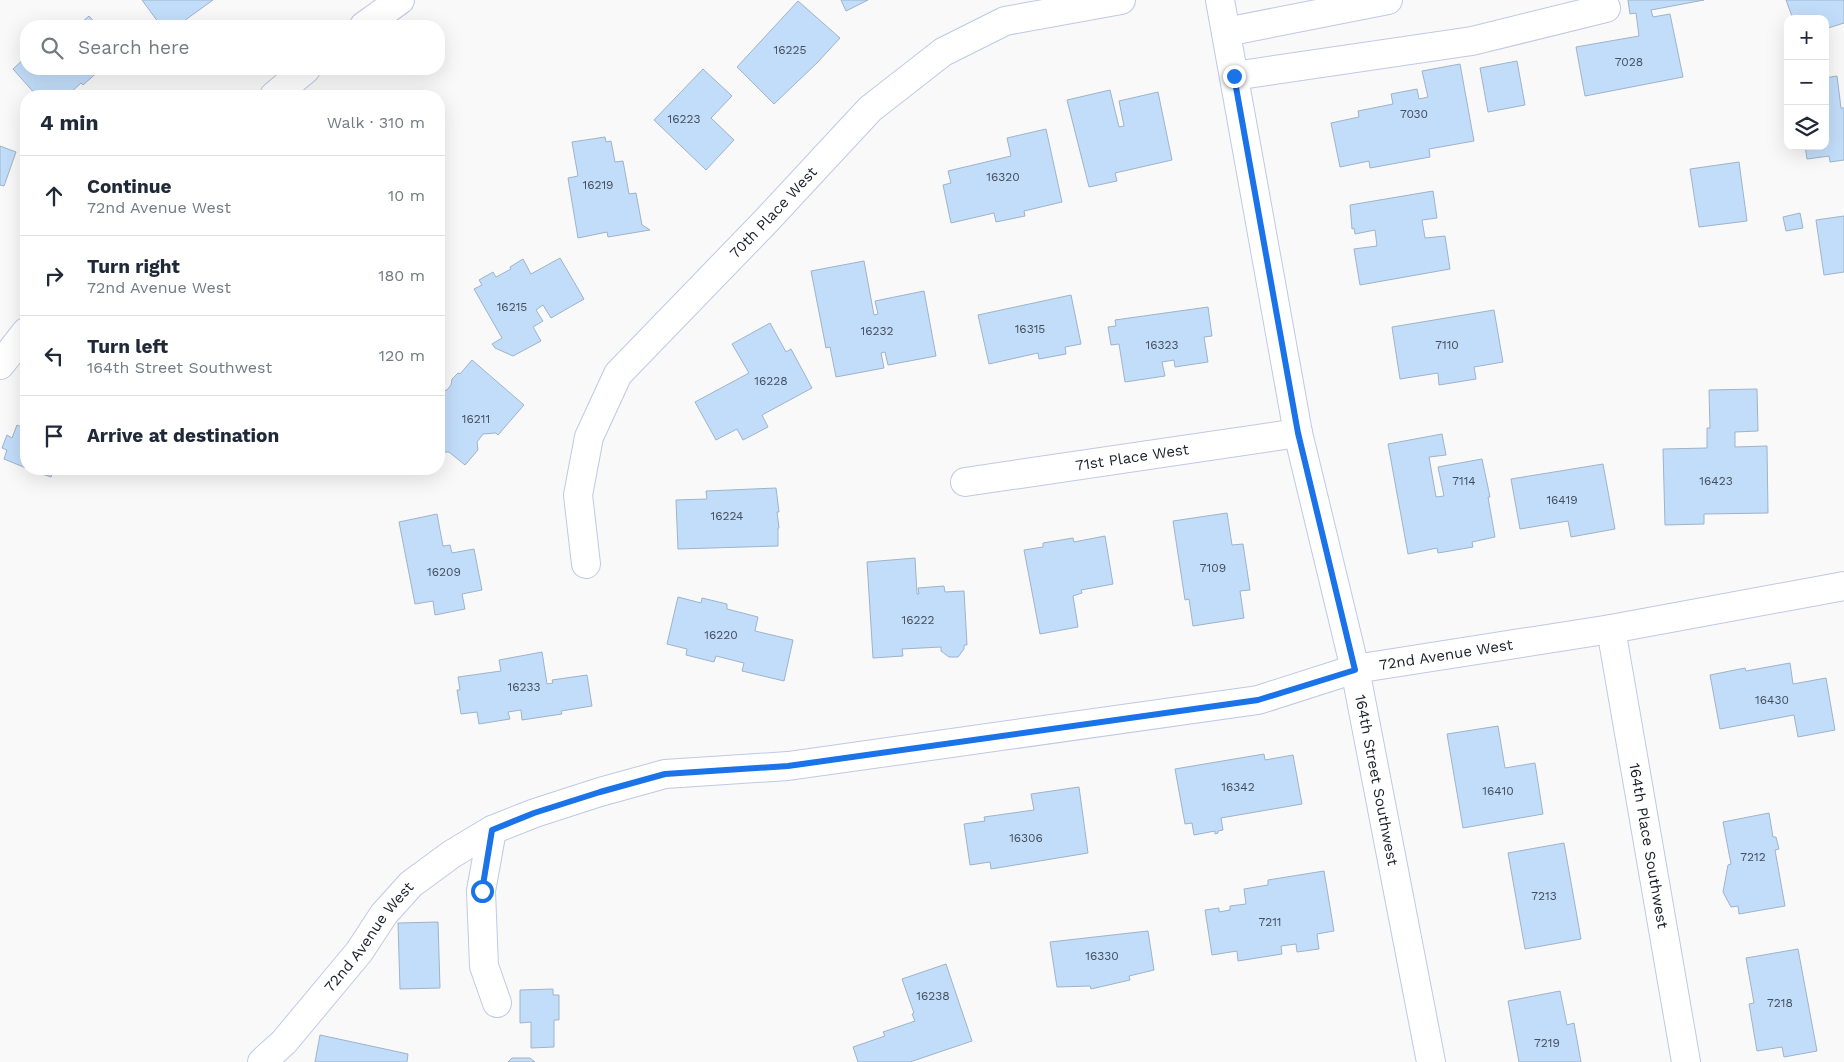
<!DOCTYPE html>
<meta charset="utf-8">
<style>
:root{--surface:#fff;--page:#f6f6f7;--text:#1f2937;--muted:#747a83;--line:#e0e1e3}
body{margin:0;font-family:"Work Sans",sans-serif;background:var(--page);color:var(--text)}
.controls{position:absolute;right:15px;top:15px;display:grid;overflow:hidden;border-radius:10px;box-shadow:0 5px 20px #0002}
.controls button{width:45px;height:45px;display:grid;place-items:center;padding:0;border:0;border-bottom:1px solid var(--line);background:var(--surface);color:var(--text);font:25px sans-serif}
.stop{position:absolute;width:15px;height:15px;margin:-11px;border:4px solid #1a73e8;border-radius:50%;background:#fff}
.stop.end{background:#1a73e8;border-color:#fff;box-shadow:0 1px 5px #0008}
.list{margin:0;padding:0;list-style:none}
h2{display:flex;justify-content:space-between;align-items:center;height:65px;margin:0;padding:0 20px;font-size:21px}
h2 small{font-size:16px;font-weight:400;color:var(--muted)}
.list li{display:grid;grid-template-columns:32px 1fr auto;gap:15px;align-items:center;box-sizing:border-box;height:80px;padding:0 20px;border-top:1px solid var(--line)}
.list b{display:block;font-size:19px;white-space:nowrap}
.list p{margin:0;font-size:16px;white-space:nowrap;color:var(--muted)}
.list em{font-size:16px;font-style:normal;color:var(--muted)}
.icon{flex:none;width:28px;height:28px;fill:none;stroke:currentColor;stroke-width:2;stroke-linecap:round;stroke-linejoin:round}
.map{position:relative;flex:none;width:1844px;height:1062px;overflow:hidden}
.search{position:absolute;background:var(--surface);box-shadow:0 5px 20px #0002;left:20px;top:20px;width:425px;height:55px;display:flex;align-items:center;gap:12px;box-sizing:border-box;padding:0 18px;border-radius:20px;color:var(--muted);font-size:19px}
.panel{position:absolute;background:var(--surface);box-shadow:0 5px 20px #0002;left:20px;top:90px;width:425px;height:385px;border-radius:20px}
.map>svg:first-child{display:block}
.building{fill:#c2ddfa;stroke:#9eb3ca}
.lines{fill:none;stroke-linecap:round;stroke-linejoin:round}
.minor-casing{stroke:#bfc9e5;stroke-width:30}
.minor{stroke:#fff;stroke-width:28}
.route{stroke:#1a73e8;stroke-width:6}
.labels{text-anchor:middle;stroke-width:4;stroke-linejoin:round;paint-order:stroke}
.number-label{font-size:12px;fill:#454e5d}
.street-label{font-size:15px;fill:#1b1f29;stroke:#f9f9f9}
</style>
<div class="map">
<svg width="1844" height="1062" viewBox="0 0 1844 1062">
<rect width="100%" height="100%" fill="#f9f9f9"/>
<path class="building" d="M142 0H213L177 26H161Z
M841 0H868L846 11Z
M1628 0H1704L1651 10 1653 17 1670 14 1683 77 1585 96 1576 47 1639 36 1636 13 1630 14Z
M1786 0H1844V23L1825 29V19H1793Z
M798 1 840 38 817 63 774 104 737 67Z
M89 16 98 26H77Z
M26 57V69H101L83 85 81 83 69 94 72 96H37L13 69Z
M1517 61 1525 105 1488 112 1480 68Z
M1460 64 1474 141 1429 149 1430 157 1370 168 1369 161 1340 167 1331 123 1359 117 1358 111 1393 104 1391 94 1417 89 1419 99 1428 97 1422 71Z
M703 69 732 96 711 118 734 140 706 170 654 120Z
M1837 76 1841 108H1844V160L1830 162 1829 156 1807 159 1805 146H1825V78Z
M1110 90 1119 127 1124 126 1119 101 1158 92 1172 160 1115 173 1117 181 1089 187 1067 100Z
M1046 129 1062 202 1024 211 1025 216 996 222 994 213 951 223 943 185 951 183 948 171 1011 156 1007 138Z
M605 137 606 142 611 141 615 162 623 161 629 194 636 193 642 225 650 230 608 237 607 232 578 238 568 178 578 176 572 142Z
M0 146 16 152 4 186 0 185Z
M1739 162 1747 221 1699 227 1690 169Z
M1433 191 1437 218 1422 220 1425 238 1445 236 1450 269 1360 285 1354 249 1377 246 1375 230 1355 234 1354 228 1352 229 1350 205Z
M1800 213 1803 228 1786 231 1783 217Z
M1844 216V272L1824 275 1816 220Z
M560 258 584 299 551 318 543 305 536 310 543 321 533 327 541 341 513 356 495 348 492 344 502 338 474 289 482 285 479 280 493 272 496 277 511 269 510 267 523 259 531 274Z
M864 261 874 315 878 314 875 301 924 291 936 356 888 365 885 352 881 353 884 368 836 377 830 347 826 348 811 271Z
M1071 295 1081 344 1065 347 1066 354 1039 359 1038 353 989 364 978 315Z
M1208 307 1212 336 1204 337 1208 362 1175 367 1174 360 1162 362 1165 376 1125 382 1119 344 1111 345 1108 327 1116 326 1115 320Z
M1494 310 1503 362 1474 367 1476 379 1439 385 1438 373 1400 379 1392 327Z
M770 323 786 352 791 349 812 388 762 415 768 427 743 440 737 429 716 440 695 402 749 373 732 344Z
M472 360 524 405 498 435 496 433 483 434 477 442 478 450 465 465 449 452H439V398L443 392 442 391 447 390 451 385 452 379 458 373 460 374Z
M1757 389 1758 431 1735 432V447L1767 446 1768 513 1704 514V524L1665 525 1663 449 1707 448V428H1710L1709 390Z
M17 425 26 429V468L4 459 7 450 2 448 7 435 12 438Z
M1442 434 1446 455 1429 457 1436 497 1444 496 1438 467 1482 459 1490 497H1488L1495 537 1472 542 1473 547 1438 553 1437 548 1408 554 1388 444Z
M1603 464 1615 529 1571 537 1568 521 1520 529 1511 479Z
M27 469H54L51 477Z
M776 488 779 512H777L779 528H778V546L678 549 676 500 707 499 706 491Z
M1227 513 1232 545 1243 544 1250 590 1240 591 1244 618 1193 626 1189 599 1185 600 1173 521Z
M437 514 443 546 450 545 452 553 474 549 482 590 462 594 465 609 435 615 433 601 415 604 399 522Z
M1105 536 1113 584 1081 590 1082 593 1073 596 1078 627 1040 634 1024 550 1043 547V543L1073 538 1074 542Z
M915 558 917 594H919L918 588 944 586 945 592 964 591 967 645H964V649L958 657H949L941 651V647L902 649 903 656 873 658 867 562Z
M678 597 701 603 702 598 727 604V609L758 617 755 631 793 640 784 681 742 671 744 663 716 656 714 662 686 655 687 649 667 644Z
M542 652 547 684 553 683 552 680 587 675 592 706 561 711 562 714 522 720 521 710 508 712 510 719 479 724 477 712 461 714 457 690H460L458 677 501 671 499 660Z
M1790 663 1793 684 1826 678 1835 730 1798 737 1794 715 1720 729 1710 675 1745 668 1746 671Z
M1498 726 1505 768 1535 763 1543 814 1463 828 1447 734Z
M1264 754 1265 760 1293 755 1302 804 1221 818 1223 830 1218 831V833L1215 834V831L1194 835 1192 823 1185 824 1175 769Z
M1079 787 1088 853 991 869 990 862 970 865 964 824 985 821 984 817 1034 810 1031 794Z
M1769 813 1773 837H1776L1779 849 1775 850 1785 906 1739 914 1738 906 1731 907 1723 892 1728 865 1731 864 1723 822Z
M1564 843 1581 939 1525 949 1508 853Z
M1324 871 1334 931 1317 934 1319 949 1297 952 1296 944 1281 946 1282 954 1238 961 1237 951 1212 955 1205 910 1219 908V912L1230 910V906L1246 904 1244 889 1268 885V880Z
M438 922 440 988 400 989 398 923Z
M1148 931 1154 970 1129 976 1130 980 1091 989 1090 986 1057 987 1050 942Z
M1798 949 1817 1051 1784 1057 1782 1047 1757 1051 1749 1004 1754 1003 1746 958Z
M946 964 972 1041 910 1062H858L853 1047 885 1036 883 1032 915 1021 912 1014 914 1013 902 979Z
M553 989V995H559V1020H554V1047L531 1048V1022L520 1023V990Z
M1560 991 1567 1025 1574 1023 1581 1062H1519L1508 1001Z
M320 1035 408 1054 407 1062H315Z
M512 1058H530L535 1062H508Z"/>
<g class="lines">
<defs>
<g id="minor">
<path id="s1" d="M1220 0 1298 433 1355 669 1431 1062"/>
<path d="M364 26 400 0"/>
<path d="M1226 32 1388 0"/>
<path d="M1234 76 1472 41 1606 8"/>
<path d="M274 96 306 69"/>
<path d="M0 365 26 332"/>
<path id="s2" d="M965 482 1298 433"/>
<path id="s3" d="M586 564 578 495 589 437 618 374 766 221 870 109 943 52 1005 21 1121 0"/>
<path id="s4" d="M1611 629 1686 1062"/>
<path d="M492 830 481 891 484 966 497 1003"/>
<path id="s5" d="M262 1062 284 1042 359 952 384 914 411 884 452 854 492 830 535 813 600 792 665 774 788 766 1258 700 1355 669 1611 629 1844 586"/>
</g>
</defs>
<use href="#minor" class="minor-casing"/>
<use href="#minor" class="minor"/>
</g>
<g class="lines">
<path class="route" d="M482 891 492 830 534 813 600 792 665 774 788 766 1258 700 1355 670 1298 433 1234 76"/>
</g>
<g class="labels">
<g class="number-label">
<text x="790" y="54">16225</text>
<text x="1629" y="66">7028</text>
<text x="1414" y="118">7030</text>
<text x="684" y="123">16223</text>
<text x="1003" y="181">16320</text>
<text x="598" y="189">16219</text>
<text x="512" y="311">16215</text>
<text x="1030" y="333">16315</text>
<text x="877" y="335">16232</text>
<text x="1162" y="349">16323</text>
<text x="1447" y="349">7110</text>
<text x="771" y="385">16228</text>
<text x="476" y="423">16211</text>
<text x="1464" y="485">7114</text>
<text x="1716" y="485">16423</text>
<text x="1562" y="504">16419</text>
<text x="727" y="520">16224</text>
<text x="1213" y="572">7109</text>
<text x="444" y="576">16209</text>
<text x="918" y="624">16222</text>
<text x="721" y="639">16220</text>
<text x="524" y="691">16233</text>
<text x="1772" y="704">16430</text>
<text x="1238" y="791">16342</text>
<text x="1498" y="795">16410</text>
<text x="1026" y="842">16306</text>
<text x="1753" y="861">7212</text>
<text x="1544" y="900">7213</text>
<text x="1270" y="926">7211</text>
<text x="1102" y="960">16330</text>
<text x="933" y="1000">16238</text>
<text x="1780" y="1007">7218</text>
<text x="1547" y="1047">7219</text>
</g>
<g class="street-label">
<text dy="5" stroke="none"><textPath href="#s3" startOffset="422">70th Place West</textPath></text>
<text dy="5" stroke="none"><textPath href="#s2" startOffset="169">71st Place West</textPath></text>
<text dy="5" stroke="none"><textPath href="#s5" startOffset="1304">72nd Avenue West</textPath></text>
<text dy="5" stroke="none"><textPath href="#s1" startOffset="796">164th Street Southwest</textPath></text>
<text dy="5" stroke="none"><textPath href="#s4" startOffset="220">164th Place Southwest</textPath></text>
<text dy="5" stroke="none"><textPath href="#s5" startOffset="165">72nd Avenue West</textPath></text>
</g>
</g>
</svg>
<div class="controls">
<button>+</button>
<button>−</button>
<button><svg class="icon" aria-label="layers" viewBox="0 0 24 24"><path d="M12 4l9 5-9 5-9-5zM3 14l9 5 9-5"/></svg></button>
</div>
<div class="stop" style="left:482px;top:891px"></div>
<div class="stop end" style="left:1234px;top:76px"></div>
<div class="search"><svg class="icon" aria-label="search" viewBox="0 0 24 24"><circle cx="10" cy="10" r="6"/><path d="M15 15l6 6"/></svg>Search here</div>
<section class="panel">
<h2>4 min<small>Walk · 310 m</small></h2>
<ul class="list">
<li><svg class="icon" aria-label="ahead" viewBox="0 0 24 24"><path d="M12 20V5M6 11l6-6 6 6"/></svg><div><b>Continue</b><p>72nd Avenue West</p></div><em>10 m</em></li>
<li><svg class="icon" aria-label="right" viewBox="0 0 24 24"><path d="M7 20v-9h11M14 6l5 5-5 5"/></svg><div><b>Turn right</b><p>72nd Avenue West</p></div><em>180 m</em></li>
<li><svg class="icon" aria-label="left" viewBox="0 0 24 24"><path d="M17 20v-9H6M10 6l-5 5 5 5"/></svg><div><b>Turn left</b><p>164th Street Southwest</p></div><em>120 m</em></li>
<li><svg class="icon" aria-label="arrive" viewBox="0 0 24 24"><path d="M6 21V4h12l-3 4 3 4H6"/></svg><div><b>Arrive at destination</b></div></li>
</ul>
</section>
</div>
